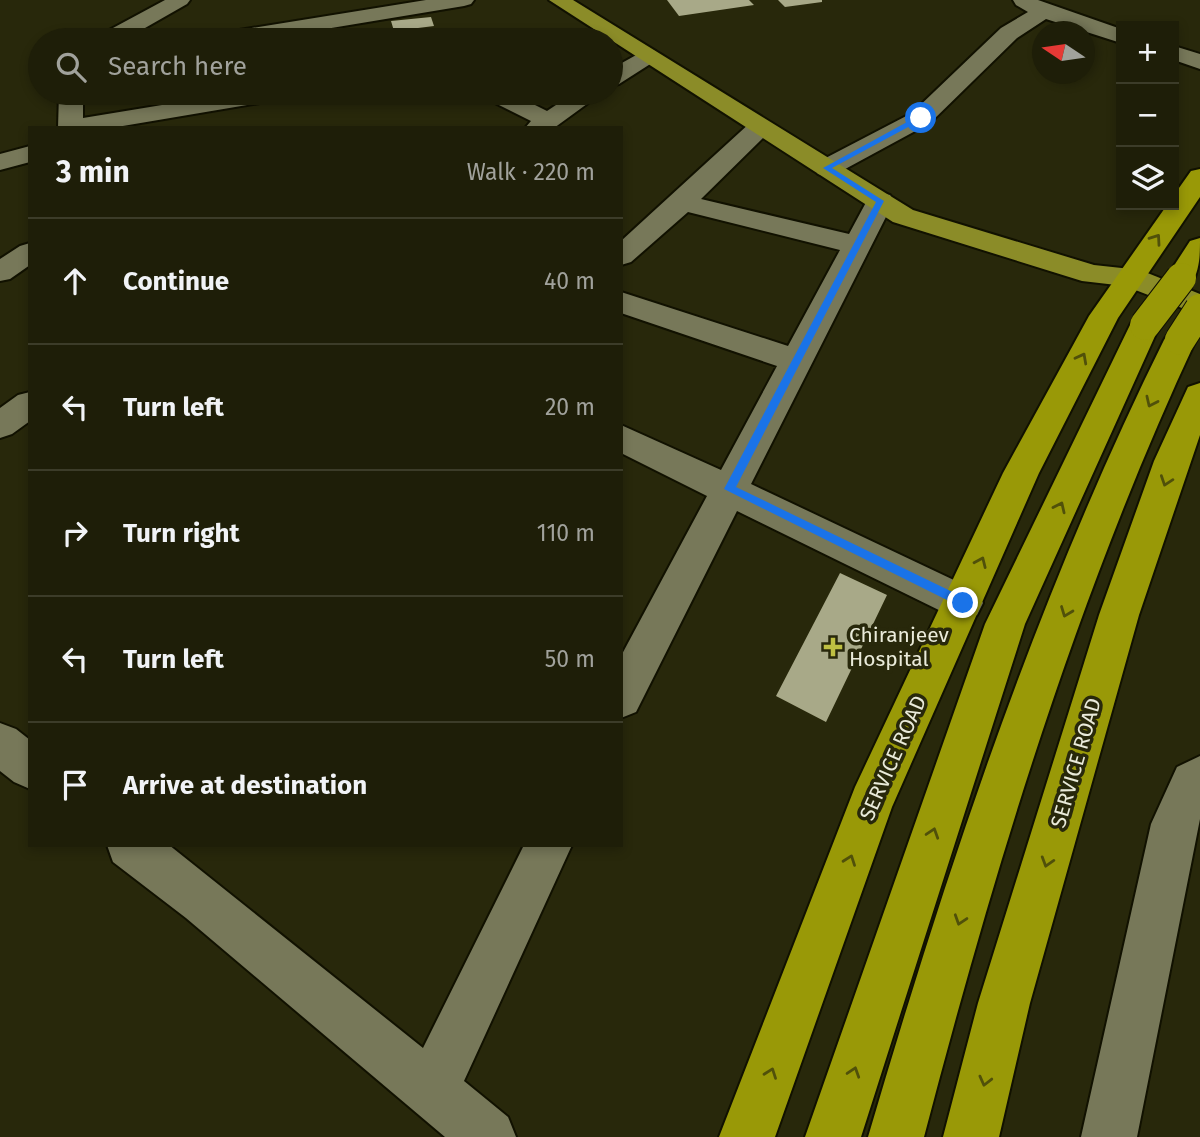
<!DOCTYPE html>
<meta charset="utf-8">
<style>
:root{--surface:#1e1e08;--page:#262712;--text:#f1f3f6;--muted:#a1a29c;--line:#3c3c29}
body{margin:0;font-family:"Fira Sans",sans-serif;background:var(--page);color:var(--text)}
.controls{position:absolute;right:21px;top:21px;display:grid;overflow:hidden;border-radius:0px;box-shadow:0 4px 10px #0003}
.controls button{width:63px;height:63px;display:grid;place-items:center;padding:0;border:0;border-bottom:2px solid var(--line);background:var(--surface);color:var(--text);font:35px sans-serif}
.compass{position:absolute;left:1032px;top:21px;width:63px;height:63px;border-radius:50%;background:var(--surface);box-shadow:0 4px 10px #0003;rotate:283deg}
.stop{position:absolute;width:21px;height:21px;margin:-16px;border:5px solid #1a73e8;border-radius:50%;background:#fff}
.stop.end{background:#1a73e8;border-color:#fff;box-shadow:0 2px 7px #0008}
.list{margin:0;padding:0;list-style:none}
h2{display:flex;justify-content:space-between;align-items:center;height:91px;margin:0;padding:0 28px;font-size:30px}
h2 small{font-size:23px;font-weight:400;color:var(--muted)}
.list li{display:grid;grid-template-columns:46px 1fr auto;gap:21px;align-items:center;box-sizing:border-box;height:126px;padding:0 28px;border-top:2px solid var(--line)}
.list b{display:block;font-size:26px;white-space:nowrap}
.list em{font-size:23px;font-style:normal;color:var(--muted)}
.icon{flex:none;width:38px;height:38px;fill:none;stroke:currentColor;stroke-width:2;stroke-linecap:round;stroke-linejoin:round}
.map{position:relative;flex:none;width:1200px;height:1137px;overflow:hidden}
.search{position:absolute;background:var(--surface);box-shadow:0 4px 10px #0003;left:28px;top:28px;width:595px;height:77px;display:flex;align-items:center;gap:18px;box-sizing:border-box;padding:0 24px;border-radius:38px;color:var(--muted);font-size:26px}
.panel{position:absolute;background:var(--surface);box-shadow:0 4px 10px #0003;left:28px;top:126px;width:595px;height:721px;border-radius:0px}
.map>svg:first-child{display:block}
.building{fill:#a8a988}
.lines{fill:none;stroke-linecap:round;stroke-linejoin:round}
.minor-casing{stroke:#110;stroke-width:4}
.major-casing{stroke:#110;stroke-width:4}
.highway-casing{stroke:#110;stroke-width:4}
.minor{fill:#777859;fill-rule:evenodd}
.major{fill:#8b8c28;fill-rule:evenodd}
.highway{fill:#999907;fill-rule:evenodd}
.highway-bridge-casing{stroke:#110;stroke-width:32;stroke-linecap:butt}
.highway-bridge{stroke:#999907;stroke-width:30}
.oneway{stroke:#50500a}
.route{fill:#1a73e8}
.poi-dot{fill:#bebf42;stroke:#28280b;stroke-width:2.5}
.labels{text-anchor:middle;stroke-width:7;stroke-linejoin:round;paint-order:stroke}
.poi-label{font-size:21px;fill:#eaebda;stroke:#28280b;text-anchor:start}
.street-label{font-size:21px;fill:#eaebda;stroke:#28280b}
</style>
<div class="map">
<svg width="1200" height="1137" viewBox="0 0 1200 1137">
<rect width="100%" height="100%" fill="#28280b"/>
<path class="building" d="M667 0H749L754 5 679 16Z
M778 0H822V2L785 7Z
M431 17 434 26 394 31 391 21Z
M840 573 887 595 826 722 776 696Z"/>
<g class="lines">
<defs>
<path id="minor" d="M165 0H190L187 4 124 40H97L100 35Z
M426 0H474L471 4 464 6 259 40H210L213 35 221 33Z
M1013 0H1038L1121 29V43L1046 19 1017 38 930 123 836 174 827 176 818 174 814 168 818 162 912 113 1001 28 1028 12 1016 5Z
M1174 46 1200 54V69L1174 60Z
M647 49 655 51 658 56 655 61 619 84 611 86V69Z
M59 93H83V118L235 93H289L285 98 277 100 111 128H58Z
M481 93H511L547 111 574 93H602L554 128H525L531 121 485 98Z
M760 120 769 122 772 127 769 132 701 199 849 234 870 195 880 193 890 195 894 201 751 484 977 591 983 603 977 615 963 620 949 615 737 511 636 712 621 718V656L707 496 621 453V425L721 470 777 366 621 313V292L788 346 840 250 688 212 631 262 621 265V241L751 122Z
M30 146V162L0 170V154Z
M30 243V265L10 279 0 281V259L20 246Z
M30 392V421L12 434 0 438V408L18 395Z
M0 723 16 729 30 740V789L14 782 0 771Z
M1200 756V819L1137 1137H1081L1151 824 1177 767Z
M107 845H169L423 1048 524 845H572L464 1081 508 1117 516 1137H445L186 918 113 862Z"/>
<path id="major" d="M549 0H573L913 210 1094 265 1140 270 1200 294V315L1125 286 1082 281 893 222Z"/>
<path id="highway" d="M1200 169V197L1118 318 1039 473 892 807 775 1137H719L855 787 1003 473 1089 316 1167 205H1174V195L1191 171Z
M1200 238C1200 256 1200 269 1191 285L1181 287 1171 285 1166 278 1190 241Z
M1145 315 1156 318 1160 325 1025 624 861 1137H805L985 624 1130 325 1134 318Z
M1180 329 1191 332 1196 340C1077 595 995 866 924 1137H868C948 865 1038 594 1164 340L1169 332Z
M1200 383V435L1139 615 1030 1003 999 1137H943L978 1003 1099 615 1154 461 1188 387Z"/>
</defs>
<use href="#minor" class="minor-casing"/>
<use href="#major" class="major-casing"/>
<use href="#highway" class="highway-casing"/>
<use href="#minor" class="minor"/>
<use href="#major" class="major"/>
<use href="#highway" class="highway"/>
<defs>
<path id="highway-bridge" d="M1145 325 1181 278
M1180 340 1200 309"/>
</defs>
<use href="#highway-bridge" class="highway-bridge-casing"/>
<use href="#highway-bridge" class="highway-bridge"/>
</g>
<defs><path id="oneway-chevron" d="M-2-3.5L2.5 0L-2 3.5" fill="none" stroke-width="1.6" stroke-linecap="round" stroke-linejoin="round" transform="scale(1.75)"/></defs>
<g class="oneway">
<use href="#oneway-chevron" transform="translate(1156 239) rotate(-55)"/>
<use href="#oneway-chevron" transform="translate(1082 358) rotate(-62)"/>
<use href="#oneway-chevron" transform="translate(1151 402) rotate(115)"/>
<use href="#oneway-chevron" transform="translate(1166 481) rotate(109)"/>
<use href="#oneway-chevron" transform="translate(1060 507) rotate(-65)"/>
<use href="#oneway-chevron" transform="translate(981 562) rotate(-66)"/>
<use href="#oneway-chevron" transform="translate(1066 612) rotate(111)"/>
<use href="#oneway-chevron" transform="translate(933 833) rotate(-72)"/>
<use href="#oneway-chevron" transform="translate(850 860) rotate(-70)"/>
<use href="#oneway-chevron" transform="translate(1047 862) rotate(107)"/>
<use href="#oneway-chevron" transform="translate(960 920) rotate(108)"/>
<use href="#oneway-chevron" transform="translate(854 1072) rotate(-72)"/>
<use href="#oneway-chevron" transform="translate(771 1073) rotate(-70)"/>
<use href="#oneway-chevron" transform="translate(985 1081) rotate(104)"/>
</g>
<path class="route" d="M918 116 925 118 832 168 884 201 736 487 967 599V606L963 608 724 489 876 202 823 168Z"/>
<path class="poi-dot" d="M829.5 636.5h7v7h7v7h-7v7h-7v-7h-7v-7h7z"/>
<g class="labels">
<g class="poi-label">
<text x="849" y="642">Chiranjeev<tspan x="849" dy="24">Hospital</tspan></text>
</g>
<g class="street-label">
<text transform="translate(893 758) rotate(-66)" y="7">SERVICE ROAD</text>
<text transform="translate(1076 763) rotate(-74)" y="7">SERVICE ROAD</text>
</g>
</g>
</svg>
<div class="controls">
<button>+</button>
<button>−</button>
<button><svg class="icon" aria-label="layers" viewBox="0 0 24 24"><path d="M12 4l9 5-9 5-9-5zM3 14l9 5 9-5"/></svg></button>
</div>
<svg class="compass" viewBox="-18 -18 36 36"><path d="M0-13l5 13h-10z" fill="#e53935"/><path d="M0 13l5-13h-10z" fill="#a1a29c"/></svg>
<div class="stop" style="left:921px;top:118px"></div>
<div class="stop end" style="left:963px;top:603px"></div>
<div class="search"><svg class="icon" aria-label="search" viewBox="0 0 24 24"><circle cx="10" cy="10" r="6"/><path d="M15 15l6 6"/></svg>Search here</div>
<section class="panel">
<h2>3 min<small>Walk · 220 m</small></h2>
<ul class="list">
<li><svg class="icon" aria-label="ahead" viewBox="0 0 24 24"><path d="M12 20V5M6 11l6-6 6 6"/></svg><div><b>Continue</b></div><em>40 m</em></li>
<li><svg class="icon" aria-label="left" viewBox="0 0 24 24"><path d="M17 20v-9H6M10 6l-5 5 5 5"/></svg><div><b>Turn left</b></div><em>20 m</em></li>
<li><svg class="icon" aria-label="right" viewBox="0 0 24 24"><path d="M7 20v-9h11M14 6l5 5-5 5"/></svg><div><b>Turn right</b></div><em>110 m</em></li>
<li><svg class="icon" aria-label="left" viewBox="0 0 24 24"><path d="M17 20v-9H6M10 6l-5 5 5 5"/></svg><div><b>Turn left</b></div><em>50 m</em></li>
<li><svg class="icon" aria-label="arrive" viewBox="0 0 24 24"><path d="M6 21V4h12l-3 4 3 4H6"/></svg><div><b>Arrive at destination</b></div></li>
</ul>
</section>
</div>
